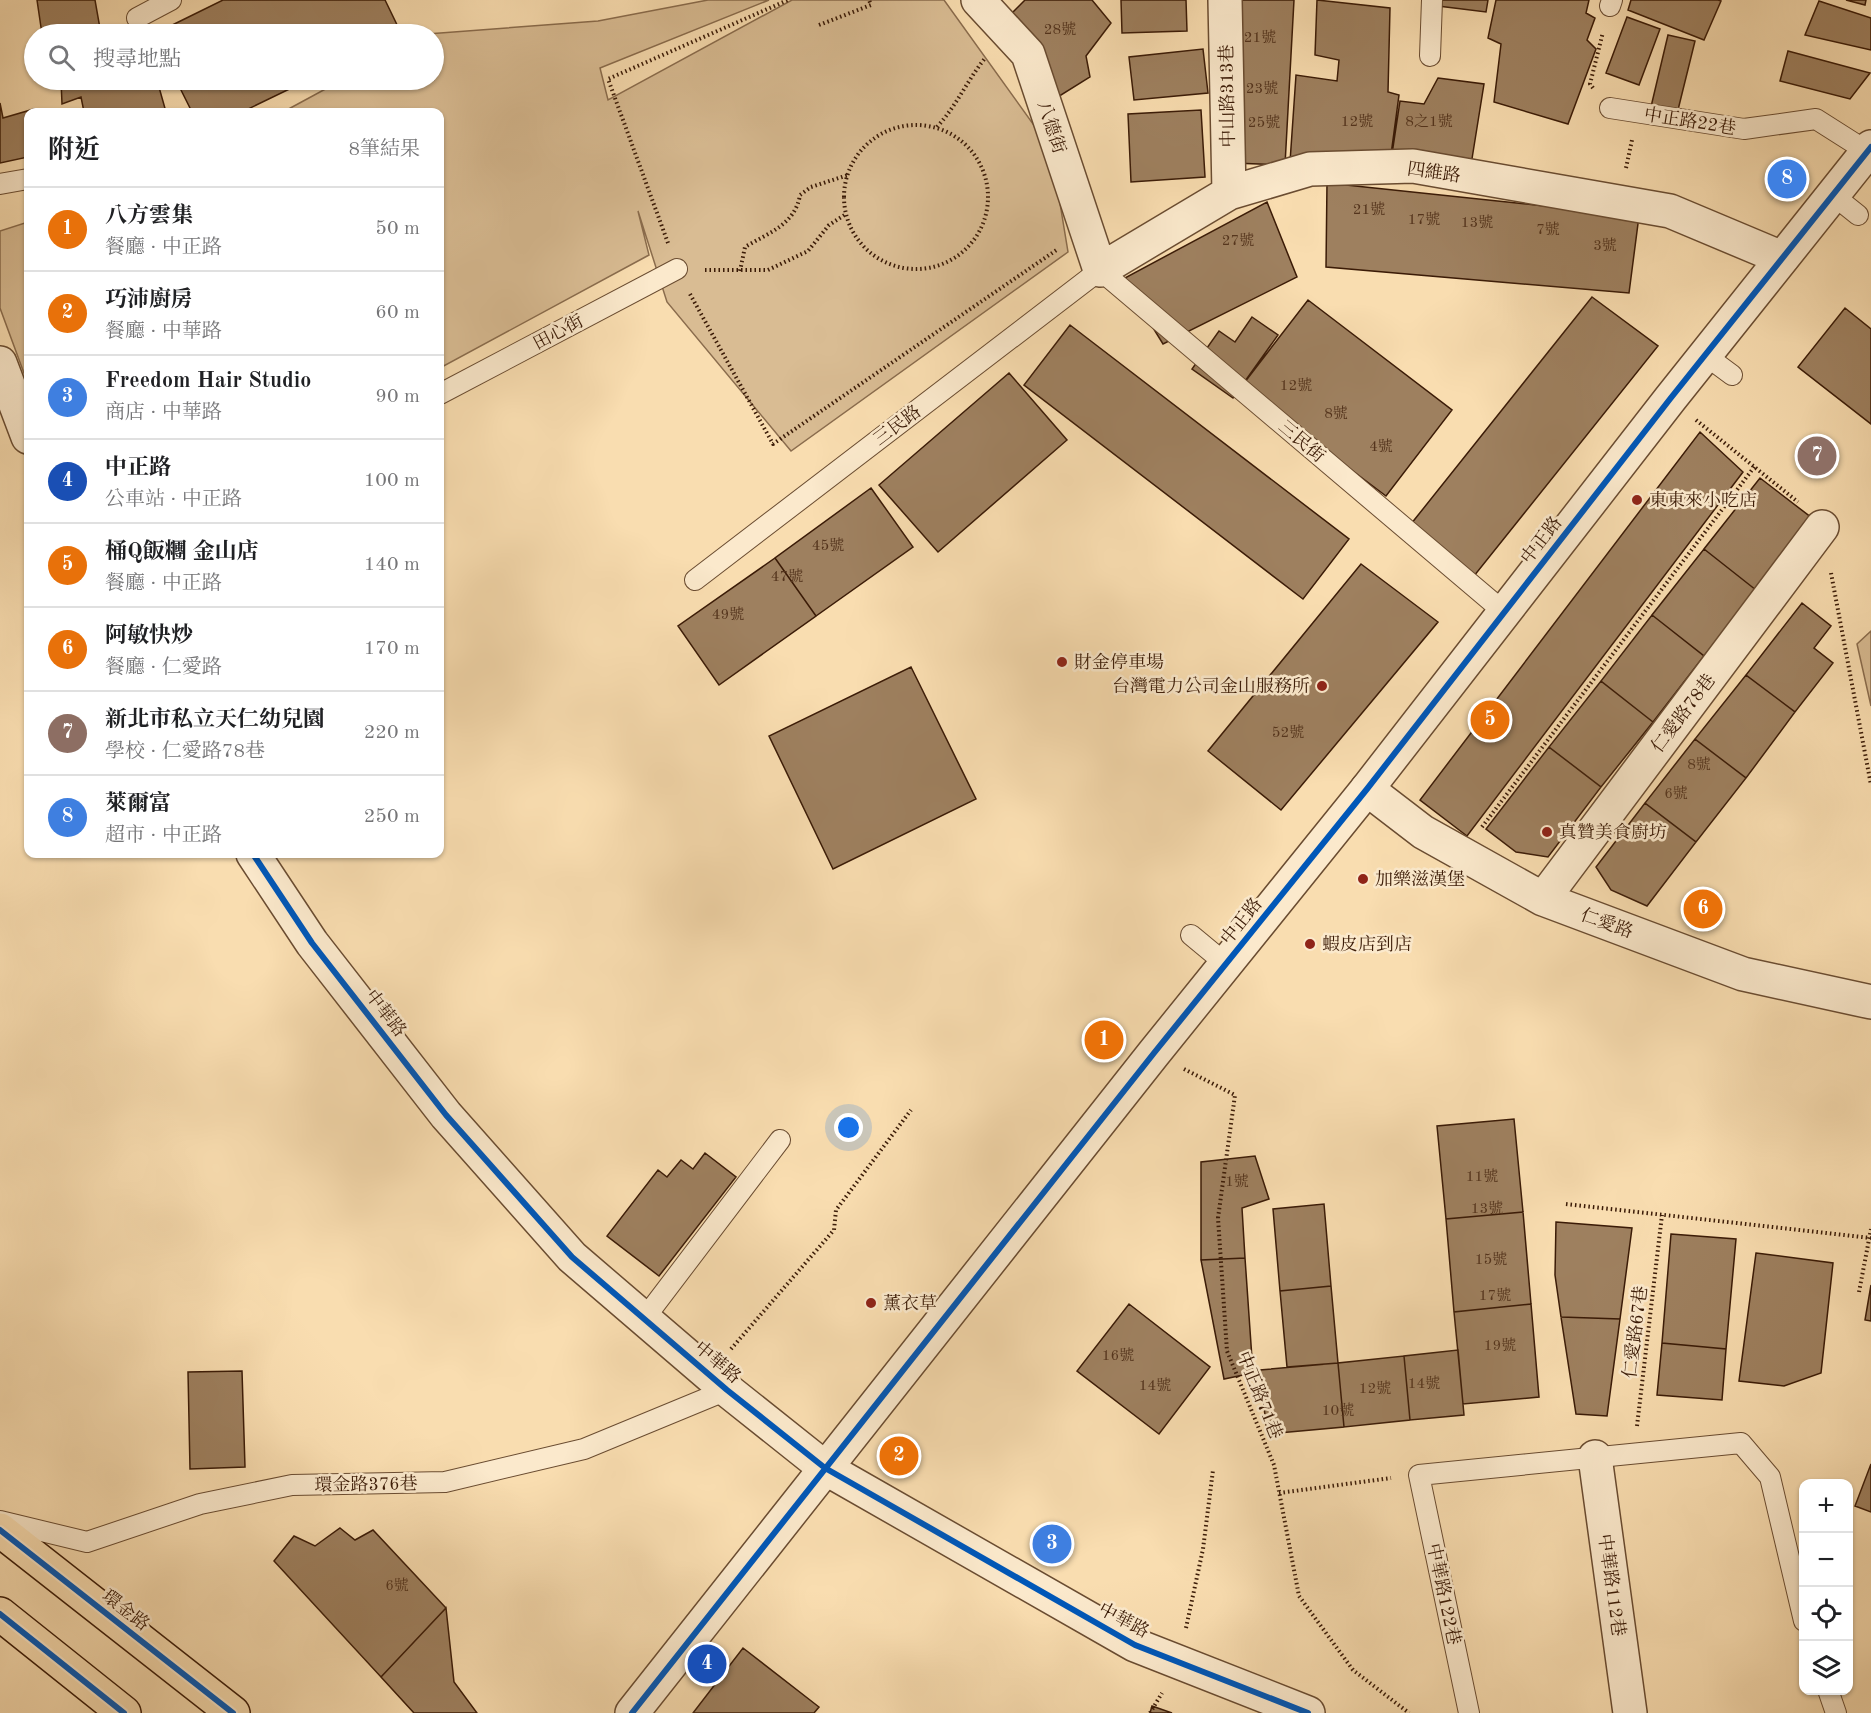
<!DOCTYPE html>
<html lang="zh-TW">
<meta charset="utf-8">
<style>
:root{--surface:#fff;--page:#f6f6f6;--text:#202124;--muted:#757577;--line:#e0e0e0;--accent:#2563eb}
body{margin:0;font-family:"Old Standard TT","Noto Serif TC",serif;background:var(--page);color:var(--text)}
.controls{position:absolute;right:18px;bottom:18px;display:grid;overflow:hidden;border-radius:12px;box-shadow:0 2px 4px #0004}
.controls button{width:54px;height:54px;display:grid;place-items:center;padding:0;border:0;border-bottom:2px solid var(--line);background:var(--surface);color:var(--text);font:30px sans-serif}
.you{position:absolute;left:849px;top:1128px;width:21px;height:21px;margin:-15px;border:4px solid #fff;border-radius:50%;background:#1a73e8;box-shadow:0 0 0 9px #1a73e833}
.badge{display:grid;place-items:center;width:39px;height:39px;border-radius:50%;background:var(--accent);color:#fff;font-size:20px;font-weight:700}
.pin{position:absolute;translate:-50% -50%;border:3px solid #fff;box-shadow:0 2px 6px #0006}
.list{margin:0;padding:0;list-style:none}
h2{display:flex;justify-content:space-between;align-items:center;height:78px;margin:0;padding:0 24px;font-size:26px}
h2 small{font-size:20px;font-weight:400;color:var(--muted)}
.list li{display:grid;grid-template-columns:39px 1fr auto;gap:18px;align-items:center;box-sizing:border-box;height:84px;padding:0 24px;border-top:2px solid var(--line)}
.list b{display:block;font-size:22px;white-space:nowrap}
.list p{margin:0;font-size:20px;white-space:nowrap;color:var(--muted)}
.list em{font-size:20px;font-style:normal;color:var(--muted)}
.icon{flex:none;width:33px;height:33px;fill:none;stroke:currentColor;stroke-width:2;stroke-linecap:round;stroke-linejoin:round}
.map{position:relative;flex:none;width:1871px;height:1713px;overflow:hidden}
.search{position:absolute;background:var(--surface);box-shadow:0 2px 4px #0004;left:24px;top:24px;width:420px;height:66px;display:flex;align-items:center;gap:15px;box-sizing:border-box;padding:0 21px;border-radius:33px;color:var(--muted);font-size:22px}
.panel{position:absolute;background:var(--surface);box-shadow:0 2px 4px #0004;left:24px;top:108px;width:420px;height:750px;border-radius:12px}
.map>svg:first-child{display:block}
.green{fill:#d9bc93;stroke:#8a6c4d;stroke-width:1.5}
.building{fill:#9e805f;stroke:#3b1b07;stroke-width:1.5}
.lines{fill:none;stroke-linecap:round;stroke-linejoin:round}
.service-casing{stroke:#6a4c31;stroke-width:22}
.minor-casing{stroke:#6a4c31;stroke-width:36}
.tertiary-casing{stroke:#6a4c31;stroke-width:36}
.primary-casing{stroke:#3b1b07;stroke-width:36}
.path{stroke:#3b1b07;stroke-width:4;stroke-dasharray:1.5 3;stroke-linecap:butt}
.service{stroke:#fbe9cc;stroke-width:20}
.minor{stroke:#fbe9cc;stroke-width:33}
.tertiary{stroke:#fbe9cc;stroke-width:33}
.primary{stroke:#f9ddb0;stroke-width:33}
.cycleway-casing{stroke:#fbe9cc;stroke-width:10}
.cycleway{stroke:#0057b8;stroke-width:6}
.poi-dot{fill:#8f2418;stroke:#fbe9cc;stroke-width:2}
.labels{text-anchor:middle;stroke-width:5;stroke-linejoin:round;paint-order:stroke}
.number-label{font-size:15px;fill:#54341d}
.street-label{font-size:18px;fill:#3b1b07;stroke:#fbe9cc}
.poi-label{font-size:18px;fill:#3b1b07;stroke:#fbe9cc;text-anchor:start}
</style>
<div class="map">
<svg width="1871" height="1713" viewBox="0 0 1871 1713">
<rect width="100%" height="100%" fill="#f9ddb0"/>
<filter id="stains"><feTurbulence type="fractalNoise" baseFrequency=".00333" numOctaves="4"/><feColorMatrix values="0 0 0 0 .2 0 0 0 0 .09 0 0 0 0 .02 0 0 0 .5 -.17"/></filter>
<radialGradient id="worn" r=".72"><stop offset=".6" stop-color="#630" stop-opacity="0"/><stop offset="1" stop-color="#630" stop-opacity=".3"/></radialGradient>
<path class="green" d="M708 0H769L600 68 608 100 792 0H944L1051 149 1068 252 791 451 667 302 638 211 649 255 440 368V112H283L342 80H434V34H427L598 21Z
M28 222V384L0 308V231Z
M1871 631V706L1857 644Z"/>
<path class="building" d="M37 0H95L101 34H42Z
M223 0H385L401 33 154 34Z
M1025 0H1092L1111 23 1086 56 1090 77 1053 100 994 31Z
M1121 0H1186L1187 31 1122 33Z
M1242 0H1294L1285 165 1233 163Z
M1317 0 1390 8 1388 92 1399 95 1390 162H1290L1296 75 1337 81 1339 60 1315 55Z
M1422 0H1488L1486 12 1422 4Z
M1496 0H1589L1586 13 1595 18 1587 40 1596 49 1568 124 1494 102 1501 44 1488 38Z
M1631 0H1718L1721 1 1704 40 1628 10Z
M1846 0H1866L1865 5Z
M1819 1 1871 18V50L1805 35Z
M1627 17 1660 29 1639 85 1606 73Z
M1668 35 1695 41 1676 118 1650 111Z
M1203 49 1208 93 1134 100 1129 57Z
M1788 51 1870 73 1850 99 1780 81Z
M1438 78 1484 84 1471 165 1392 154 1400 101 1424 104Z
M61 80H157L166 112H84L81 97 62 104Z
M176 80H308L242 112H192Z
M0 103 3 118 34 109 35 112H28V157L0 163Z
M1201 110 1205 177 1131 182 1128 114Z
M1327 183 1639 216 1629 293 1326 267Z
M1267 202 1297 277 1163 344 1123 279Z
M1592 297 1658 346 1474 576 1411 524Z
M1308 300 1452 410 1386 496 1241 387Z
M1845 308 1871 329V424L1798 367Z
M1252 317 1278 335 1233 398 1192 369 1219 331 1235 342Z
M1070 325 1349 539 1303 599 1024 385Z
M1009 373 1067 440 938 552 879 485Z
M1700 432 1743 472 1467 836 1420 800Z
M1760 478 1812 518 1756 590 1704 549Z
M871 488 913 547 816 616 775 558Z
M1704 549 1756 590 1704 656 1652 615Z
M775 558 816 616 719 685 678 626Z
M1361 564 1438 622 1281 810 1208 751Z
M1802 603 1831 626 1814 648 1833 663 1795 712 1746 675Z
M1652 615 1704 656 1653 722 1601 681Z
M911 667 976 799 833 869 769 736Z
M1746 675 1795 712 1746 778 1695 739Z
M1601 681 1653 722 1601 787 1549 747Z
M1695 739 1746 778 1696 842 1645 803Z
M1549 747 1601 787 1548 857 1516 852 1486 829Z
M1645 803 1696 842 1647 906 1611 890 1596 867Z
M1514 1119 1523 1212 1446 1219 1437 1126Z
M705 1153 736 1177 659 1276 607 1236 658 1170 667 1177 681 1160 693 1169Z
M1255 1156 1269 1199 1242 1208 1245 1258 1201 1260V1162Z
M1324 1204 1331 1286 1280 1291 1273 1209Z
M1523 1212 1531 1304 1454 1312 1446 1219Z
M1556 1222 1632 1228 1620 1319 1561 1317 1555 1275Z
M1671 1234 1736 1239 1726 1349 1662 1343Z
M1756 1253 1833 1263 1821 1373 1784 1386 1739 1381Z
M1245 1258 1253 1373 1224 1379 1201 1260Z
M1871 1285V1321L1865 1320Z
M1331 1286 1338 1363 1287 1367 1280 1291Z
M1129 1304 1210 1367 1159 1434 1077 1371Z
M1531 1304 1539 1397 1463 1404 1454 1312Z
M1561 1317 1620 1319 1607 1416 1576 1414Z
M1662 1343 1726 1349 1722 1400 1657 1395Z
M1458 1350 1464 1415 1410 1420 1404 1356Z
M1404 1356 1410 1420 1344 1427 1338 1363Z
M1338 1363 1344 1427 1267 1434 1260 1370Z
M242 1371 245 1467 190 1469 188 1372Z
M1871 1464V1512L1855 1506Z
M340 1528 355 1540 373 1530 446 1608 381 1677 274 1561 294 1536 315 1546Z
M446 1608 454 1682 477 1713H414L381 1677Z
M743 1648 819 1707 814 1713H693Z
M1152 1706 1172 1713H1150Z"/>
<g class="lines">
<defs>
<path id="service" d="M1610 6 1612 0
M137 18 171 0
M1430 56 1432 0
M1610 108 1744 129 1816 119 1868 152
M0 184 28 179
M1833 195 1858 215
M1705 355 1732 375
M440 394 677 269
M695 580 1100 270 1504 612
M1191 935 1226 964
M644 1319 780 1140
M0 1521 87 1542 200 1504 292 1485 445 1482 584 1449 727 1390
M1828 1690 1836 1713
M1469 1713 1419 1475 1741 1443 1770 1477 1804 1621"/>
<path id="minor" d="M978 0 1028 54 1100 270 1229 193 1310 169 1413 166 1670 211 1782 258
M1225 0 1229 193
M0 363 28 437
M1367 789 1423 832 1543 899 1743 974 1871 1002
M253 854 312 943 446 1115 572 1257 727 1390 825 1468 1135 1645 1308 1713
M1543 899 1822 527
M1595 1457 1630 1713"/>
<path id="tertiary" d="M632 1713 1154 1053 1367 789 1670 399 1871 147"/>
<path id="primary" d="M0 1530 233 1713
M0 1614 124 1713"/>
</defs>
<use href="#service" class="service-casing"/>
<use href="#minor" class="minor-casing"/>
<use href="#tertiary" class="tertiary-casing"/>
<use href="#primary" class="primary-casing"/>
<path class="path" d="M819 25 871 5 869 0
M1593 88 1590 84 1603 32
M844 197a72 72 0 1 1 144 0a72 72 0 1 1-144 0Z
M937 127C957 105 968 79 986 57
M1626 168 1632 140
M668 243 608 79 788 0
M705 270H768L808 251 829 225 846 214
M740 271 745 247C768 233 795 225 800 195L811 187 848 175
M690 294 773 444 1058 249
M1696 420 1798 502
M1831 573 1871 785
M1482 827 1755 466
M1184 1069 1235 1095 1218 1218 1227 1351 1274 1465 1299 1596 1353 1670 1409 1713
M1566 1204 1871 1238
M1859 1292 1871 1229
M731 1349 834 1230 836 1210 911 1110
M1637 1426 1662 1215
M1279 1493 1391 1478
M1186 1628 1203 1549 1213 1470
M1150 1713 1162 1693"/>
<use href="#service" class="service"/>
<use href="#minor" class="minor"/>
<use href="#tertiary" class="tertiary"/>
<use href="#primary" class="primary"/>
<defs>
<path id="cycleway" d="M253 854 312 943 446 1115 572 1257 727 1390 825 1468 1135 1645 1308 1713
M0 1530 233 1713
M0 1614 124 1713
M632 1713 1154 1053 1367 789 1670 399 1871 147"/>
</defs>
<use href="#cycleway" class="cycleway-casing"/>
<use href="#cycleway" class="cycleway"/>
</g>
<g class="poi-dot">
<circle cx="1637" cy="500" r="6"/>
<circle cx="1062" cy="662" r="6"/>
<circle cx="1322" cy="686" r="6"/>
<circle cx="1547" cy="832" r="6"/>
<circle cx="1363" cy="879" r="6"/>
<circle cx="1310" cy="944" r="6"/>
<circle cx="871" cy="1303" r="6"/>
</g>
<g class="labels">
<g class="number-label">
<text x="1060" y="34">28號</text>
<text x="1260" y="42">21號</text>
<text x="1262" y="93">23號</text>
<text x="1357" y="126">12號</text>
<text x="1429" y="126">8之1號</text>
<text x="1264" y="127">25號</text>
<text x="1369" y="214">21號</text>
<text x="1424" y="224">17號</text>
<text x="1477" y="227">13號</text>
<text x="1548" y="234">7號</text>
<text x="1238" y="245">27號</text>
<text x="1605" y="250">3號</text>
<text x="1296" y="390">12號</text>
<text x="1336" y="418">8號</text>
<text x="1381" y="451">4號</text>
<text x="828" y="550">45號</text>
<text x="787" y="581">47號</text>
<text x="728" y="619">49號</text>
<text x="1288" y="737">52號</text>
<text x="1699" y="769">8號</text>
<text x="1676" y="798">6號</text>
<text x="1482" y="1181">11號</text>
<text x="1237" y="1186">1號</text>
<text x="1487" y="1213">13號</text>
<text x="1491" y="1264">15號</text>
<text x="1495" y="1300">17號</text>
<text x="1500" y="1350">19號</text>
<text x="1118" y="1360">16號</text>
<text x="1424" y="1388">14號</text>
<text x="1155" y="1390">14號</text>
<text x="1375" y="1393">12號</text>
<text x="1338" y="1415">10號</text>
<text x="397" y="1590">6號</text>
</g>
<g class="street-label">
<text transform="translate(1227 96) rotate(-91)" y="6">中山路313巷</text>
<text transform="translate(1690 121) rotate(9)" y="6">中正路22巷</text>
<text transform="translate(1052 127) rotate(72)" y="6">八德街</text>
<text transform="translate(1434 172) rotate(8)" y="6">四維路</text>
<text transform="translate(558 332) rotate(-28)" y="6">田心街</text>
<text transform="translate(897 425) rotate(-37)" y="6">三民路</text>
<text transform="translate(1302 441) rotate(40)" y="6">三民街</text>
<text transform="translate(1541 540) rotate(-52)" y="6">中正路</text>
<text transform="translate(1683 713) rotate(-53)" y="6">仁愛路78巷</text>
<text transform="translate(1241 921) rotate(-51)" y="6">中正路</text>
<text transform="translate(1607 923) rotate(20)" y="6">仁愛路</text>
<text transform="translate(386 1013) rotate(52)" y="6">中華路</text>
<text transform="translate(1635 1332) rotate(-83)" y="6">仁愛路67巷</text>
<text transform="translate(718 1362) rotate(40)" y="6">中華路</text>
<text transform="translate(1260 1395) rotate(68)" y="6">中正路71巷</text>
<text transform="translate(366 1484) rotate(-1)" y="6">環金路376巷</text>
<text transform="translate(1612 1585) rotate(82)" y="6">中華路112巷</text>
<text transform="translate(1444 1594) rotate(78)" y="6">中華路122巷</text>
<text transform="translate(126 1610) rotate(38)" y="6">環金路</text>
<text transform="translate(1124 1620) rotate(28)" y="6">中華路</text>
</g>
<g class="poi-label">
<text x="1649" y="506">東東來小吃店</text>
<text x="1074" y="668">財金停車場</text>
<text x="1310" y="692" text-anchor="end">台灣電力公司金山服務所</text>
<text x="1559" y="838">真贊美食廚坊</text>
<text x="1375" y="885">加樂滋漢堡</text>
<text x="1322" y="950">蝦皮店到店</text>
<text x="883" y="1309">薰衣草</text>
</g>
</g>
<rect width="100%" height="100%" filter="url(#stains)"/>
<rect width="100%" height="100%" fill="url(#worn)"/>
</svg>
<div class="controls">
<button>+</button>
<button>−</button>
<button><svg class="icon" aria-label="locate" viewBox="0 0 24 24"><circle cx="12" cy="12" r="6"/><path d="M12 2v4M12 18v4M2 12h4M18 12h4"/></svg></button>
<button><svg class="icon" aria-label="layers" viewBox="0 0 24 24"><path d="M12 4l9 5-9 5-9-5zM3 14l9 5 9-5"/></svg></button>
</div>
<div class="you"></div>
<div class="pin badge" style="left:1104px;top:1040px;background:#e8710a">1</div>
<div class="pin badge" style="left:899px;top:1456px;background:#e8710a">2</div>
<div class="pin badge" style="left:1052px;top:1544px;background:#3f7fe0">3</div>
<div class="pin badge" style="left:707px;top:1664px;background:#1a4fb4">4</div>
<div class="pin badge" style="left:1490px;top:720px;background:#e8710a">5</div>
<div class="pin badge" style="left:1703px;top:909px;background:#e8710a">6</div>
<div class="pin badge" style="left:1817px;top:456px;background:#8d6e63">7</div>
<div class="pin badge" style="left:1787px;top:179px;background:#3f7fe0">8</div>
<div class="search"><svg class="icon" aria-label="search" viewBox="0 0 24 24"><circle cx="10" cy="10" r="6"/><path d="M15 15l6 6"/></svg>搜尋地點</div>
<section class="panel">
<h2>附近<small>8筆結果</small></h2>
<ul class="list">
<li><span class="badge" style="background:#e8710a">1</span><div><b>八方雲集</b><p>餐廳 · 中正路</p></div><em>50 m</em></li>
<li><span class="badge" style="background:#e8710a">2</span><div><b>巧沛廚房</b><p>餐廳 · 中華路</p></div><em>60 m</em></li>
<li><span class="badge" style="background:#3f7fe0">3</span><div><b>Freedom Hair Studio</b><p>商店 · 中華路</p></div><em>90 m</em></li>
<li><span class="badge" style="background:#1a4fb4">4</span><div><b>中正路</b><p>公車站 · 中正路</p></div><em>100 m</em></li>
<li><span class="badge" style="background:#e8710a">5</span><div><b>桶Q飯糰 金山店</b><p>餐廳 · 中正路</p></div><em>140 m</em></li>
<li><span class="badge" style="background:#e8710a">6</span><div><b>阿敏快炒</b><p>餐廳 · 仁愛路</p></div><em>170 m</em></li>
<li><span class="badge" style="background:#8d6e63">7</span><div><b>新北市私立天仁幼兒園</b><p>學校 · 仁愛路78巷</p></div><em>220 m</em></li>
<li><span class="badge" style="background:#3f7fe0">8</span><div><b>萊爾富</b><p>超市 · 中正路</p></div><em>250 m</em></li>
</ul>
</section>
</div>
